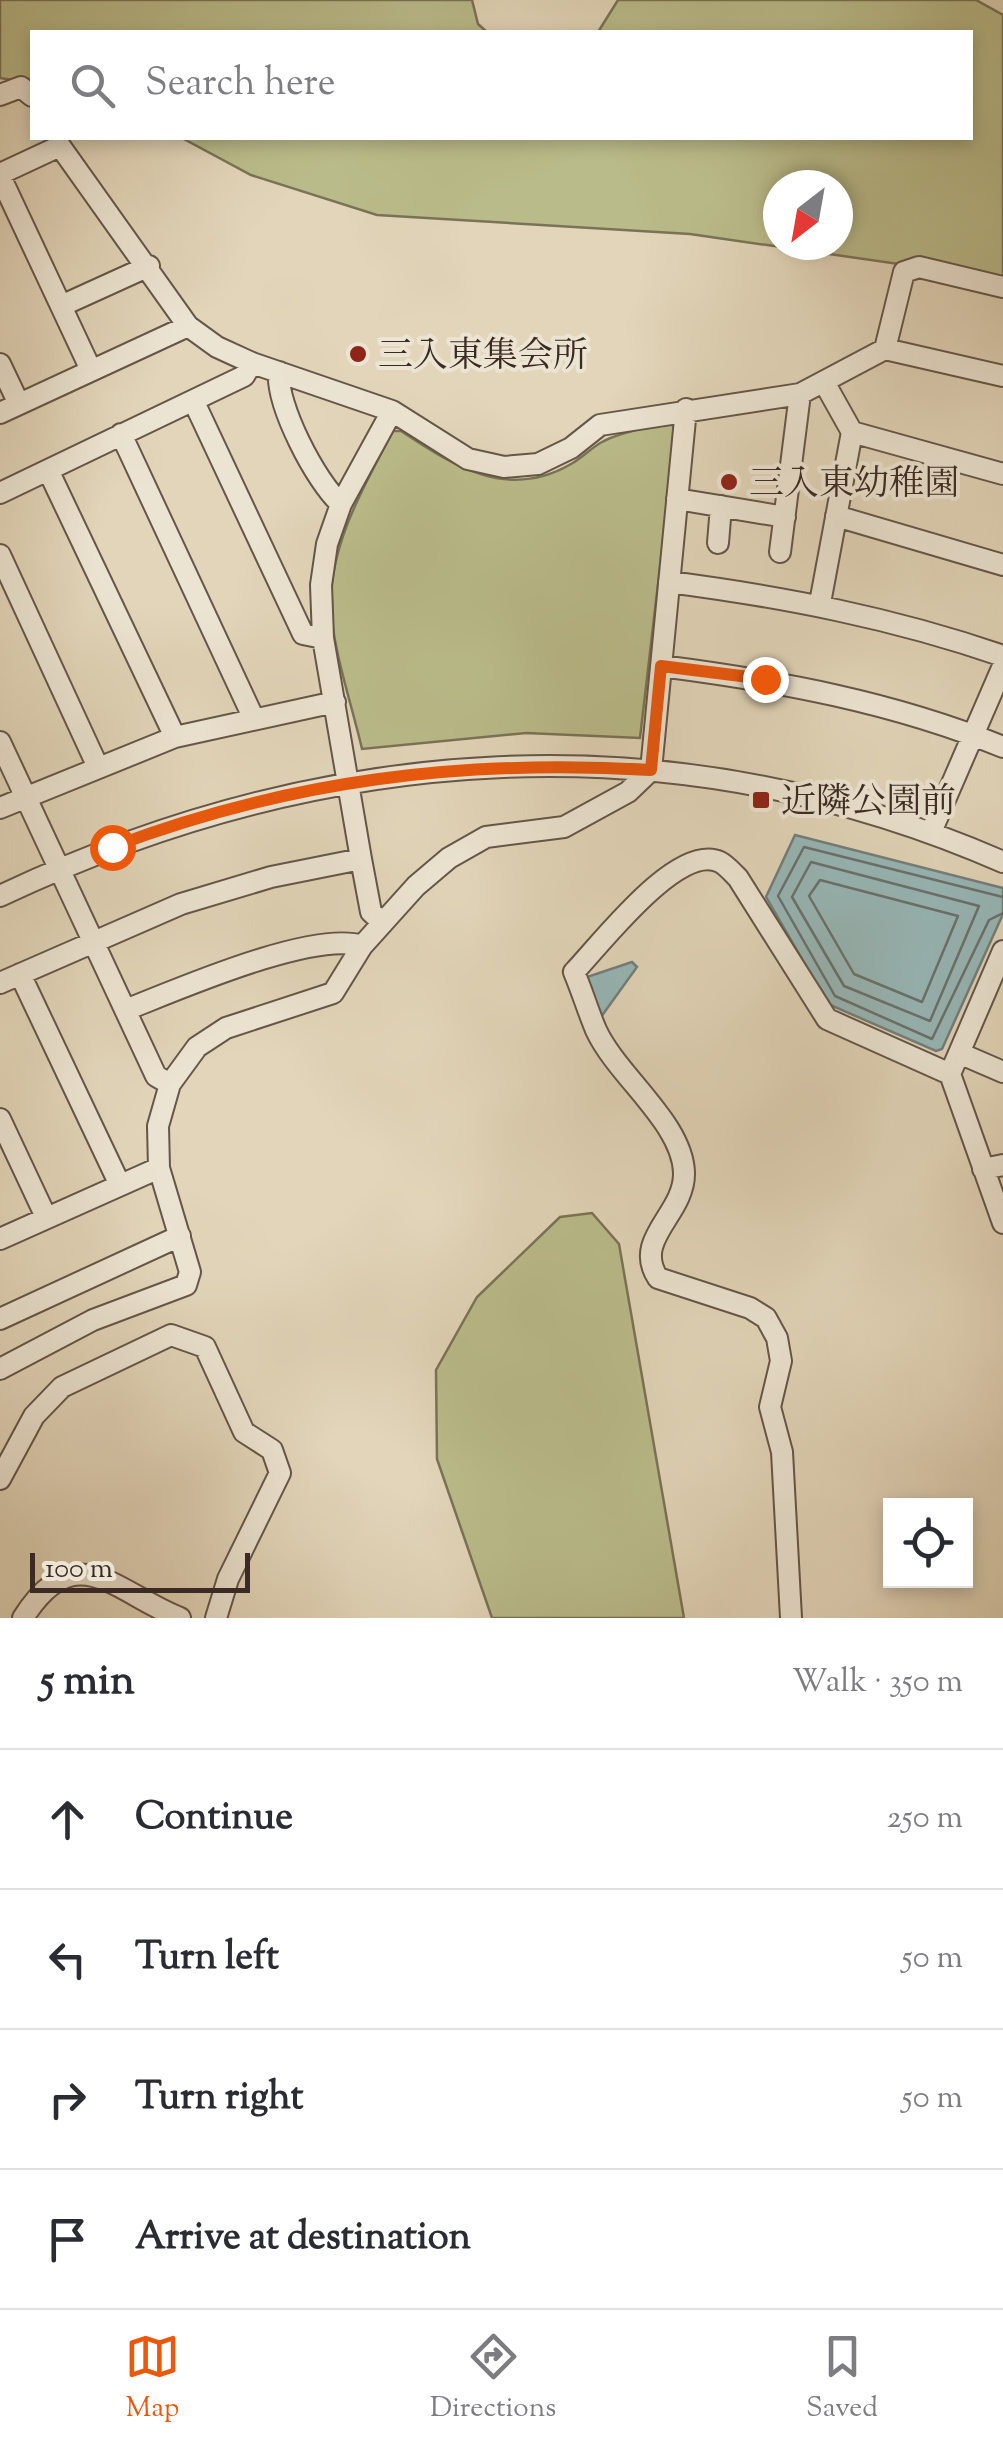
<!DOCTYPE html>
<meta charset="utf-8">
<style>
:root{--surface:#fff;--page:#f7f7f7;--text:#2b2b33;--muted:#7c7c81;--line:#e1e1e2;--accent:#ea580c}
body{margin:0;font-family:"Sorts Mill Goudy","Noto Serif JP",serif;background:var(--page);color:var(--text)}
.controls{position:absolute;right:30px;bottom:30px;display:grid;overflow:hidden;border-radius:0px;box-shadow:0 5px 15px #0003}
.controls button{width:90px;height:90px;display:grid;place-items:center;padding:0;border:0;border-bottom:2px solid var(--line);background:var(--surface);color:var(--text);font:50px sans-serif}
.compass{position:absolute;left:763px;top:170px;width:90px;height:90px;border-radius:50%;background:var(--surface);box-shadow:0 5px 15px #0003;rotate:211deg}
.scale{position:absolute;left:30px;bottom:25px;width:220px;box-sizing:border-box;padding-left:10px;border:5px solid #3b2b24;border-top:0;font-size:28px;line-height:35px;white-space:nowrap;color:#3b2b24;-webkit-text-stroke:8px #ece4d2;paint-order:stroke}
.stop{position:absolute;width:30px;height:30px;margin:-22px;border:8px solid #ea580c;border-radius:50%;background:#fff}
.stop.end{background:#ea580c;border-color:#fff;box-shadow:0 2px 10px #0008}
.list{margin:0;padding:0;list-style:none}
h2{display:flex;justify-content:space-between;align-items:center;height:130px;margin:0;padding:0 40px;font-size:42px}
h2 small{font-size:32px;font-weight:400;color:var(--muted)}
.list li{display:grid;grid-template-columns:65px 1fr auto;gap:30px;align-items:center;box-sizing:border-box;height:140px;padding:0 40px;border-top:2px solid var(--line)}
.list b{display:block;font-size:38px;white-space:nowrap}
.list em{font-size:32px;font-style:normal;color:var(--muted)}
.icon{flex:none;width:55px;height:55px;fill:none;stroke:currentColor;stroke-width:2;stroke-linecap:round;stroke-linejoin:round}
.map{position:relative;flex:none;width:1003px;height:1618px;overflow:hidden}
.search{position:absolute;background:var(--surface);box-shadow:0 5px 15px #0003;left:30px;right:30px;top:30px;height:110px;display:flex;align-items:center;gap:25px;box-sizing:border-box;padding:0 35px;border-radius:0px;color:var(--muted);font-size:38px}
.sheet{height:690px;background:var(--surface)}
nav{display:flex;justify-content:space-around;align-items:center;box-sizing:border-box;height:140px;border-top:2px solid var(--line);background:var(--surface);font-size:28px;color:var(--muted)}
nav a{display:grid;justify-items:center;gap:5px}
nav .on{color:var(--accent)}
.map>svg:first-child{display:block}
.green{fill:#babb8a;stroke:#7a7357;stroke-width:2.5;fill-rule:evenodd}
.water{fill:#97b7b7;stroke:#727f7c;stroke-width:2.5}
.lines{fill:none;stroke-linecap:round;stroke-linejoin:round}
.shore{stroke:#69716e;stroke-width:2.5}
.minor-casing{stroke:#655649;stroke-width:24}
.minor{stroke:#ece4d2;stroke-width:20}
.route{stroke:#ea580c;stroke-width:12}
.poi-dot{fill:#8f2418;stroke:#ece4d2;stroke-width:4}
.labels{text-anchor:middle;stroke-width:8;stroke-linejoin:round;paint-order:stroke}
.poi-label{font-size:35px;fill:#3b2b24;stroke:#ece4d2;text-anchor:start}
</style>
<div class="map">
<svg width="1003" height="1618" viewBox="0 0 1003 1618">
<rect width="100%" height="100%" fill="#e2d5b9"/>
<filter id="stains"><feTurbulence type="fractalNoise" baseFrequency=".002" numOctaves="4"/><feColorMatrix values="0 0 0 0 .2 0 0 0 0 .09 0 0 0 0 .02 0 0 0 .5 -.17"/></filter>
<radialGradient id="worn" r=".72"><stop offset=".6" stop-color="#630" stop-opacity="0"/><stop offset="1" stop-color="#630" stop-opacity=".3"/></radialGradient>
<path class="green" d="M0 0H472L478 24 487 32H32V83L0 78Z
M618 0H976L1003 15V279L690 234 377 215 251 175 182 138H970V32H598ZM778 185H838V245H778Z
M669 421 676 430 640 738 526 733 362 749C353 709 331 644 331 605 330 542 365 485 393 431H401C454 466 508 501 571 464 582 458 591 448 602 442 622 431 648 428 669 421Z
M592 1213 619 1244 684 1618H492L437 1459 436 1370 477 1297 560 1217Z"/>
<path class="water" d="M795 835 1003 888V914L942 1049 936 1051 828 1004 766 897Z
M632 962 637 967 601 1017 587 977Z"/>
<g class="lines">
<path class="shore" d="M811 862 979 906 930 1021 844 986 792 897Z
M820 880 958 916 922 1002 854 974 809 896Z
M1003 897 804 847 778 896 835 996 932 1039 989 920 1003 913"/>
<defs>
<path id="minor" d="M0 95 21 87 32 96
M0 174 60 146 188 326 217 347 252 363 392 411 468 459 504 467 538 464 571 448 600 425 800 394 885 349 1003 376
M0 176 91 370
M61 306 149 266
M885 349 904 272 919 267 1003 287
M0 364 19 404
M279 372C276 405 316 482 341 504
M194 402 303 634 323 638
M0 413 188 326
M852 432 1003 474
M121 434 253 717
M48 470 175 737
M0 493 244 376 252 363
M677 499 785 517
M836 516 1003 565
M718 543 721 506
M780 552 800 394
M0 555 97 765
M669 582C784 597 893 618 1003 656
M820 603 852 432 824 382
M661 666C778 681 893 702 1003 747
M0 742 156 1076 170 1084
M0 808 175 737 335 702
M931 832 1003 666
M0 896C323 743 671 717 1003 862
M383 923 371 912 361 859 323 638 321 585 327 544 341 504 392 411
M1003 951 950 1074 1003 1223
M20 974 120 1185
M0 983 181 904 271 877 361 859
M128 1009C179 989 314 930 362 946
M959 1053 1003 1072
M0 1119 46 1217
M983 1169 1003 1165
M0 1239 159 1168
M0 1319 180 1236
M0 1369 93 1320 186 1285 190 1272 159 1168 158 1126 170 1084 197 1047 226 1028 333 993 362 946 416 886 449 858 486 837 564 827 628 792 651 770 686 409
M0 1479 34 1416 62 1387 171 1335 205 1347 244 1432 272 1450 280 1473 228 1579 216 1618
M23 1618C76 1534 116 1593 180 1618
M791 1618 782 1452 770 1407 781 1361 777 1338 766 1318 750 1308 658 1278C632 1239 685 1214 684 1173 683 1123 617 1076 596 1030 588 1011 582 991 574 972 601 944 678 842 720 862 726 865 733 873 738 878L827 1019 950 1074"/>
</defs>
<use href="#minor" class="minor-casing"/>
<use href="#minor" class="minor"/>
</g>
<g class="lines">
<path class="route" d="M112 847C290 780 461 759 651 770L661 666 765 679"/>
</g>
<g class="poi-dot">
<circle cx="358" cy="354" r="10"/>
<circle cx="729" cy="482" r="10"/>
<rect x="751" y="790" width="20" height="20" rx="5"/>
</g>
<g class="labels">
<g class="poi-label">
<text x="378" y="366">三入東集会所</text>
<text x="749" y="494">三入東幼稚園</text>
<text x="781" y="812">近隣公園前</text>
</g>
</g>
<rect width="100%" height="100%" filter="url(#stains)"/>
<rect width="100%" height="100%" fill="url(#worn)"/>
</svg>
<div class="controls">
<button><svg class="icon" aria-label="locate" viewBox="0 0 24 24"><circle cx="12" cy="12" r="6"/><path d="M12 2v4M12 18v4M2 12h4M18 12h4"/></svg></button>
</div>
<svg class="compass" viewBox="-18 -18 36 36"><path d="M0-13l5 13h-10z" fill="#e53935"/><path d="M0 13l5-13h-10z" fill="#7c7c81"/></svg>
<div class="scale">100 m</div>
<div class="stop" style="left:112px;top:847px"></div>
<div class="stop end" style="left:765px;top:679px"></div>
<div class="search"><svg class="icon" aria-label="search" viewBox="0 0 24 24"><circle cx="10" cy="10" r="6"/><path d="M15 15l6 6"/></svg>Search here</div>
</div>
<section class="sheet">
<h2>5 min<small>Walk · 350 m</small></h2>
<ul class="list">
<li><svg class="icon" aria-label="ahead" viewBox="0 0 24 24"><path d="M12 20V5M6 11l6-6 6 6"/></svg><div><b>Continue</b></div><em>250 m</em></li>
<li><svg class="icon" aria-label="left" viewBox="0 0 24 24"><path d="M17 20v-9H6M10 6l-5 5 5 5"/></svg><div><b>Turn left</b></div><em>50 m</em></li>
<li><svg class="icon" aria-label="right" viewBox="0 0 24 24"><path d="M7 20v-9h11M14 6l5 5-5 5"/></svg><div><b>Turn right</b></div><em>50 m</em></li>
<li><svg class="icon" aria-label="arrive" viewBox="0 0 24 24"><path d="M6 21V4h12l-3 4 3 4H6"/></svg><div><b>Arrive at destination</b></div></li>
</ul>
</section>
<nav>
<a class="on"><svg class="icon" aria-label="map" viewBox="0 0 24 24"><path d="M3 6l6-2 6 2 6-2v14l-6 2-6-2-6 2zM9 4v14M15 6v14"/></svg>Map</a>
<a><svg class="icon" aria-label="directions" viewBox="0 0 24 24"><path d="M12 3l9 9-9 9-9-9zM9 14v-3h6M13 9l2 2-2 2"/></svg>Directions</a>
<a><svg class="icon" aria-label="saved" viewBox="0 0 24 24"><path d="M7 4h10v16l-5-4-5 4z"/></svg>Saved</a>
</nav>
